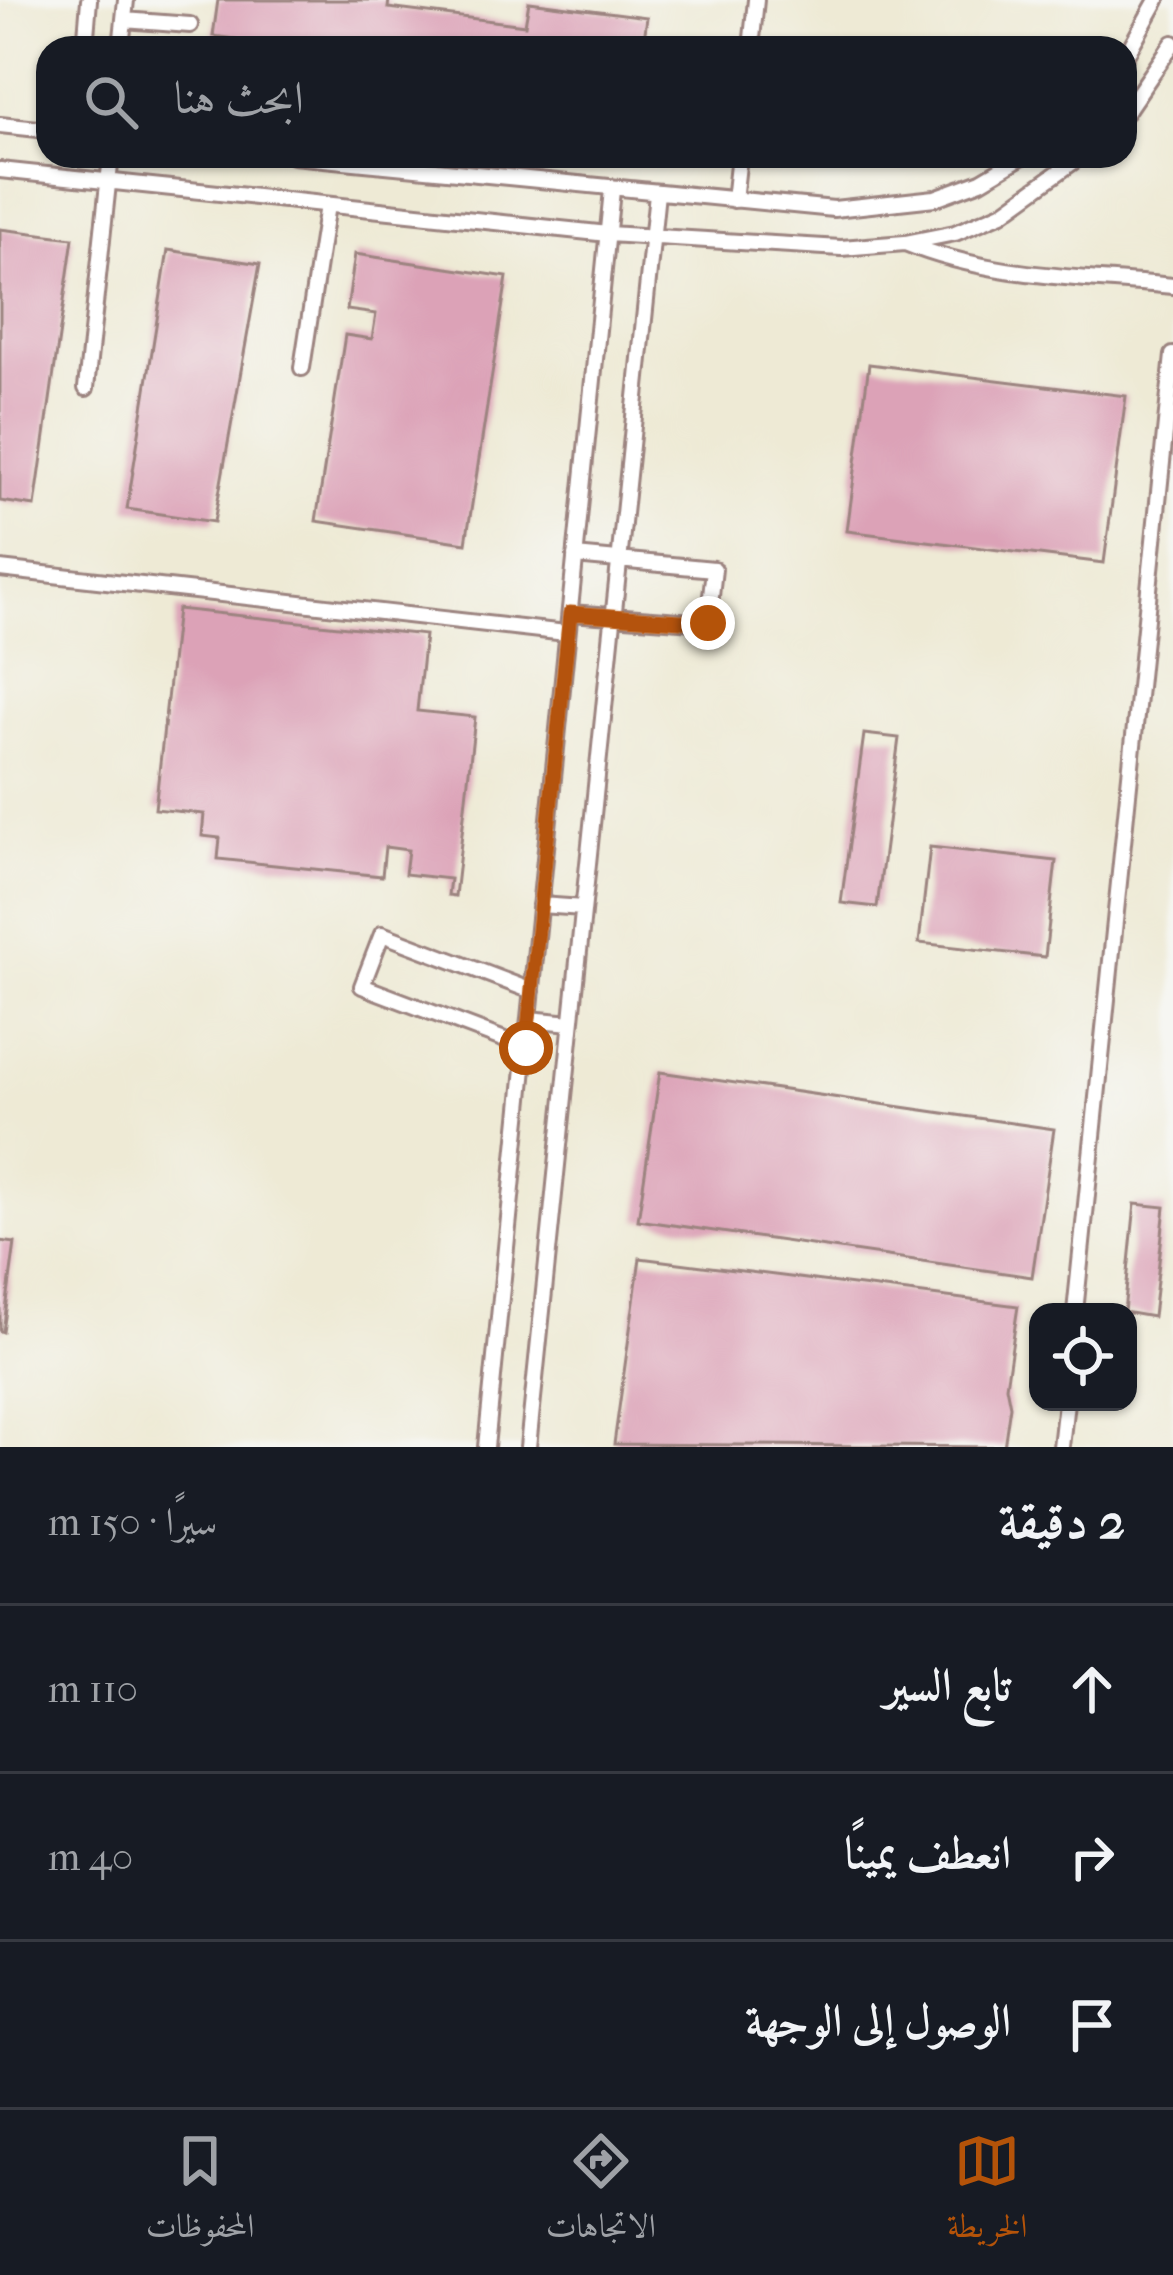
<!DOCTYPE html>
<html lang="ar">
<meta charset="utf-8">
<style>
:root{--surface:#171b24;--page:#20242c;--text:#f1f3f6;--muted:#9ea1a6;--line:#363941;--accent:#b45309}
body{margin:0;font-family:"IM FELL French Canon",Amiri,serif;background:var(--page);color:var(--text);direction:rtl}
.controls{position:absolute;right:36px;bottom:36px;display:grid;overflow:hidden;border-radius:24px;box-shadow:0 3px 9px #0004}
.controls button{width:108px;height:108px;display:grid;place-items:center;padding:0;border:0;border-bottom:3px solid var(--line);background:var(--surface);color:var(--text);font:60px sans-serif}
.stop{position:absolute;width:36px;height:36px;margin:-27px;border:9px solid #b45309;border-radius:50%;background:#fff}
.stop.end{background:#b45309;border-color:#fff;box-shadow:0 3px 12px #0008}
.list{margin:0;padding:0;list-style:none}
h2{display:flex;justify-content:space-between;align-items:center;height:156px;margin:0;padding:0 48px;font-size:51px}
h2 small{font-size:39px;font-weight:400;color:var(--muted)}
.list li{display:grid;grid-template-columns:78px 1fr auto;gap:36px;align-items:center;box-sizing:border-box;height:168px;padding:0 48px;border-top:3px solid var(--line)}
.list b{display:block;font-size:45px;white-space:nowrap}
.list em{font-size:39px;font-style:normal;color:var(--muted)}
.icon{flex:none;width:66px;height:66px;fill:none;stroke:currentColor;stroke-width:2;stroke-linecap:round;stroke-linejoin:round}
.map{position:relative;flex:none;width:1173px;height:1447px;overflow:hidden;direction:ltr}
.search{position:absolute;background:var(--surface);box-shadow:0 3px 9px #0004;left:36px;right:36px;top:36px;height:132px;display:flex;align-items:center;gap:30px;box-sizing:border-box;padding:0 42px;border-radius:36px;color:var(--muted);font-size:45px}
.sheet{height:660px;background:var(--surface)}
nav{display:flex;justify-content:space-around;align-items:center;box-sizing:border-box;height:168px;border-top:3px solid var(--line);background:var(--surface);font-size:33px;color:var(--muted)}
nav a{display:grid;justify-items:center;gap:6px}
nav .on{color:var(--accent)}
.map>svg:first-child{display:block}
.building{fill:#dca2b7}
.lines{fill:none;stroke-linecap:round;stroke-linejoin:round}
.service-casing{stroke:#9c8480;stroke-width:20}
.service{stroke:#fff;stroke-width:14}
.route{stroke:#b45309;stroke-width:15}
</style>
<div class="map">
<svg width="1173" height="1447" viewBox="0 0 1173 1447">
<rect width="100%" height="100%" fill="#f6f6f2"/>
<filter id="ink" filterUnits="userSpaceOnUse"><feTurbulence type="fractalNoise" baseFrequency=".00833" numOctaves="2"/><feDisplacementMap in="SourceGraphic" scale="24" xChannelSelector="R" yChannelSelector="G"/><feConvolveMatrix kernelMatrix="1 2 1 2 8 2 1 2 1" color-interpolation-filters="sRGB"/></filter>
<filter id="wash" filterUnits="userSpaceOnUse"><feTurbulence type="fractalNoise" baseFrequency=".004" numOctaves="4" result="noise"/><feDisplacementMap in="SourceGraphic" scale="48" xChannelSelector="R" yChannelSelector="G"/><feGaussianBlur stdDeviation="2.7" result="paint"/><feColorMatrix in="noise" values="0 0 0 0 0 0 0 0 0 0 0 0 0 0 0 0 0 1.4 0 .05"/><feComposite in="paint" operator="in"/></filter>
<g filter="url(#wash)">
<rect width="100%" height="100%" fill="#eeead5"/>
<g id="blocks">
<path class="building" d="M218 0H389L388 8 525 25 529 2 647 17 643 48H234L235 39 213 36Z
M0 229 73 238 35 506 0 501Z
M168 250 260 264 214 522 127 509Z
M355 254 507 277 466 543 316 521 345 335 372 339 376 314 347 310Z
M869 364 1126 396 1104 563 847 531Z
M177 609 425 635 417 711 475 717 455 896 448 895 450 879 405 874 408 850 385 847 382 876 218 859 220 838 202 836 204 814 155 809Z
M864 734 899 738 877 907 841 903Z
M930 847 1056 861 1045 957 919 943Z
M660 1072 1054 1129 1032 1277 638 1220Z
M1135 1204 1165 1207 1153 1317 1124 1312Z
M0 1241 15 1243 3 1332 0 1331Z
M640 1258 1018 1306 1006 1386 1010 1406 1004 1447 614 1444Z"/>
</g>
</g>
<g filter="url(#ink)">
<use href="#blocks" fill-opacity="0" stroke="#9c8480" stroke-width="3"/>
<g class="lines">
<defs>
<path id="service" d="M124 20 190 25
M85 48 89 0
M121 48 126 0
M751 48 756 0
M1125 57 1157 0
M1125 113 1173 43
M0 125 48 130
M293 156 834 209 935 198 981 181 1023 156
M0 170 608 234 841 248 905 243 955 233 1002 213 1081 156
M734 200 739 156
M905 243C990 278 1083 277 1173 286
M302 368 327 205
M86 388 111 156
M0 569 566 633
M570 613 708 623 714 569 575 556
M540 905 583 908
M529 1019 571 1023
M526 1048 362 986 382 934 532 991
M1075 1312 1173 355
M486 1447 612 190
M528 1447 657 193
M1061 1447 1066 1402"/>
</defs>
<use href="#service" class="service-casing"/>
<use href="#service" class="service"/>
</g>
</g>
<g class="lines" filter="url(#ink)">
<path class="route" d="M526 1048 570 613 708 623"/>
</g>
</svg>
<div class="controls">
<button><svg class="icon" aria-label="locate" viewBox="0 0 24 24"><circle cx="12" cy="12" r="6"/><path d="M12 2v4M12 18v4M2 12h4M18 12h4"/></svg></button>
</div>
<div class="stop" style="left:526px;top:1048px"></div>
<div class="stop end" style="left:708px;top:623px"></div>
<div class="search"><svg class="icon" aria-label="search" viewBox="0 0 24 24"><circle cx="10" cy="10" r="6"/><path d="M15 15l6 6"/></svg>ابحث هنا</div>
</div>
<section class="sheet">
<h2>2 دقيقة<small>سيرًا · 150 m</small></h2>
<ul class="list">
<li><svg class="icon" aria-label="ahead" viewBox="0 0 24 24"><path d="M12 20V5M6 11l6-6 6 6"/></svg><div><b>تابع السير</b></div><em>110 m</em></li>
<li><svg class="icon" aria-label="right" viewBox="0 0 24 24"><path d="M7 20v-9h11M14 6l5 5-5 5"/></svg><div><b>انعطف يمينًا</b></div><em>40 m</em></li>
<li><svg class="icon" aria-label="arrive" viewBox="0 0 24 24"><path d="M6 21V4h12l-3 4 3 4H6"/></svg><div><b>الوصول إلى الوجهة</b></div></li>
</ul>
</section>
<nav>
<a class="on"><svg class="icon" aria-label="map" viewBox="0 0 24 24"><path d="M3 6l6-2 6 2 6-2v14l-6 2-6-2-6 2zM9 4v14M15 6v14"/></svg>الخريطة</a>
<a><svg class="icon" aria-label="directions" viewBox="0 0 24 24"><path d="M12 3l9 9-9 9-9-9zM9 14v-3h6M13 9l2 2-2 2"/></svg>الاتجاهات</a>
<a><svg class="icon" aria-label="saved" viewBox="0 0 24 24"><path d="M7 4h10v16l-5-4-5 4z"/></svg>المحفوظات</a>
</nav>
